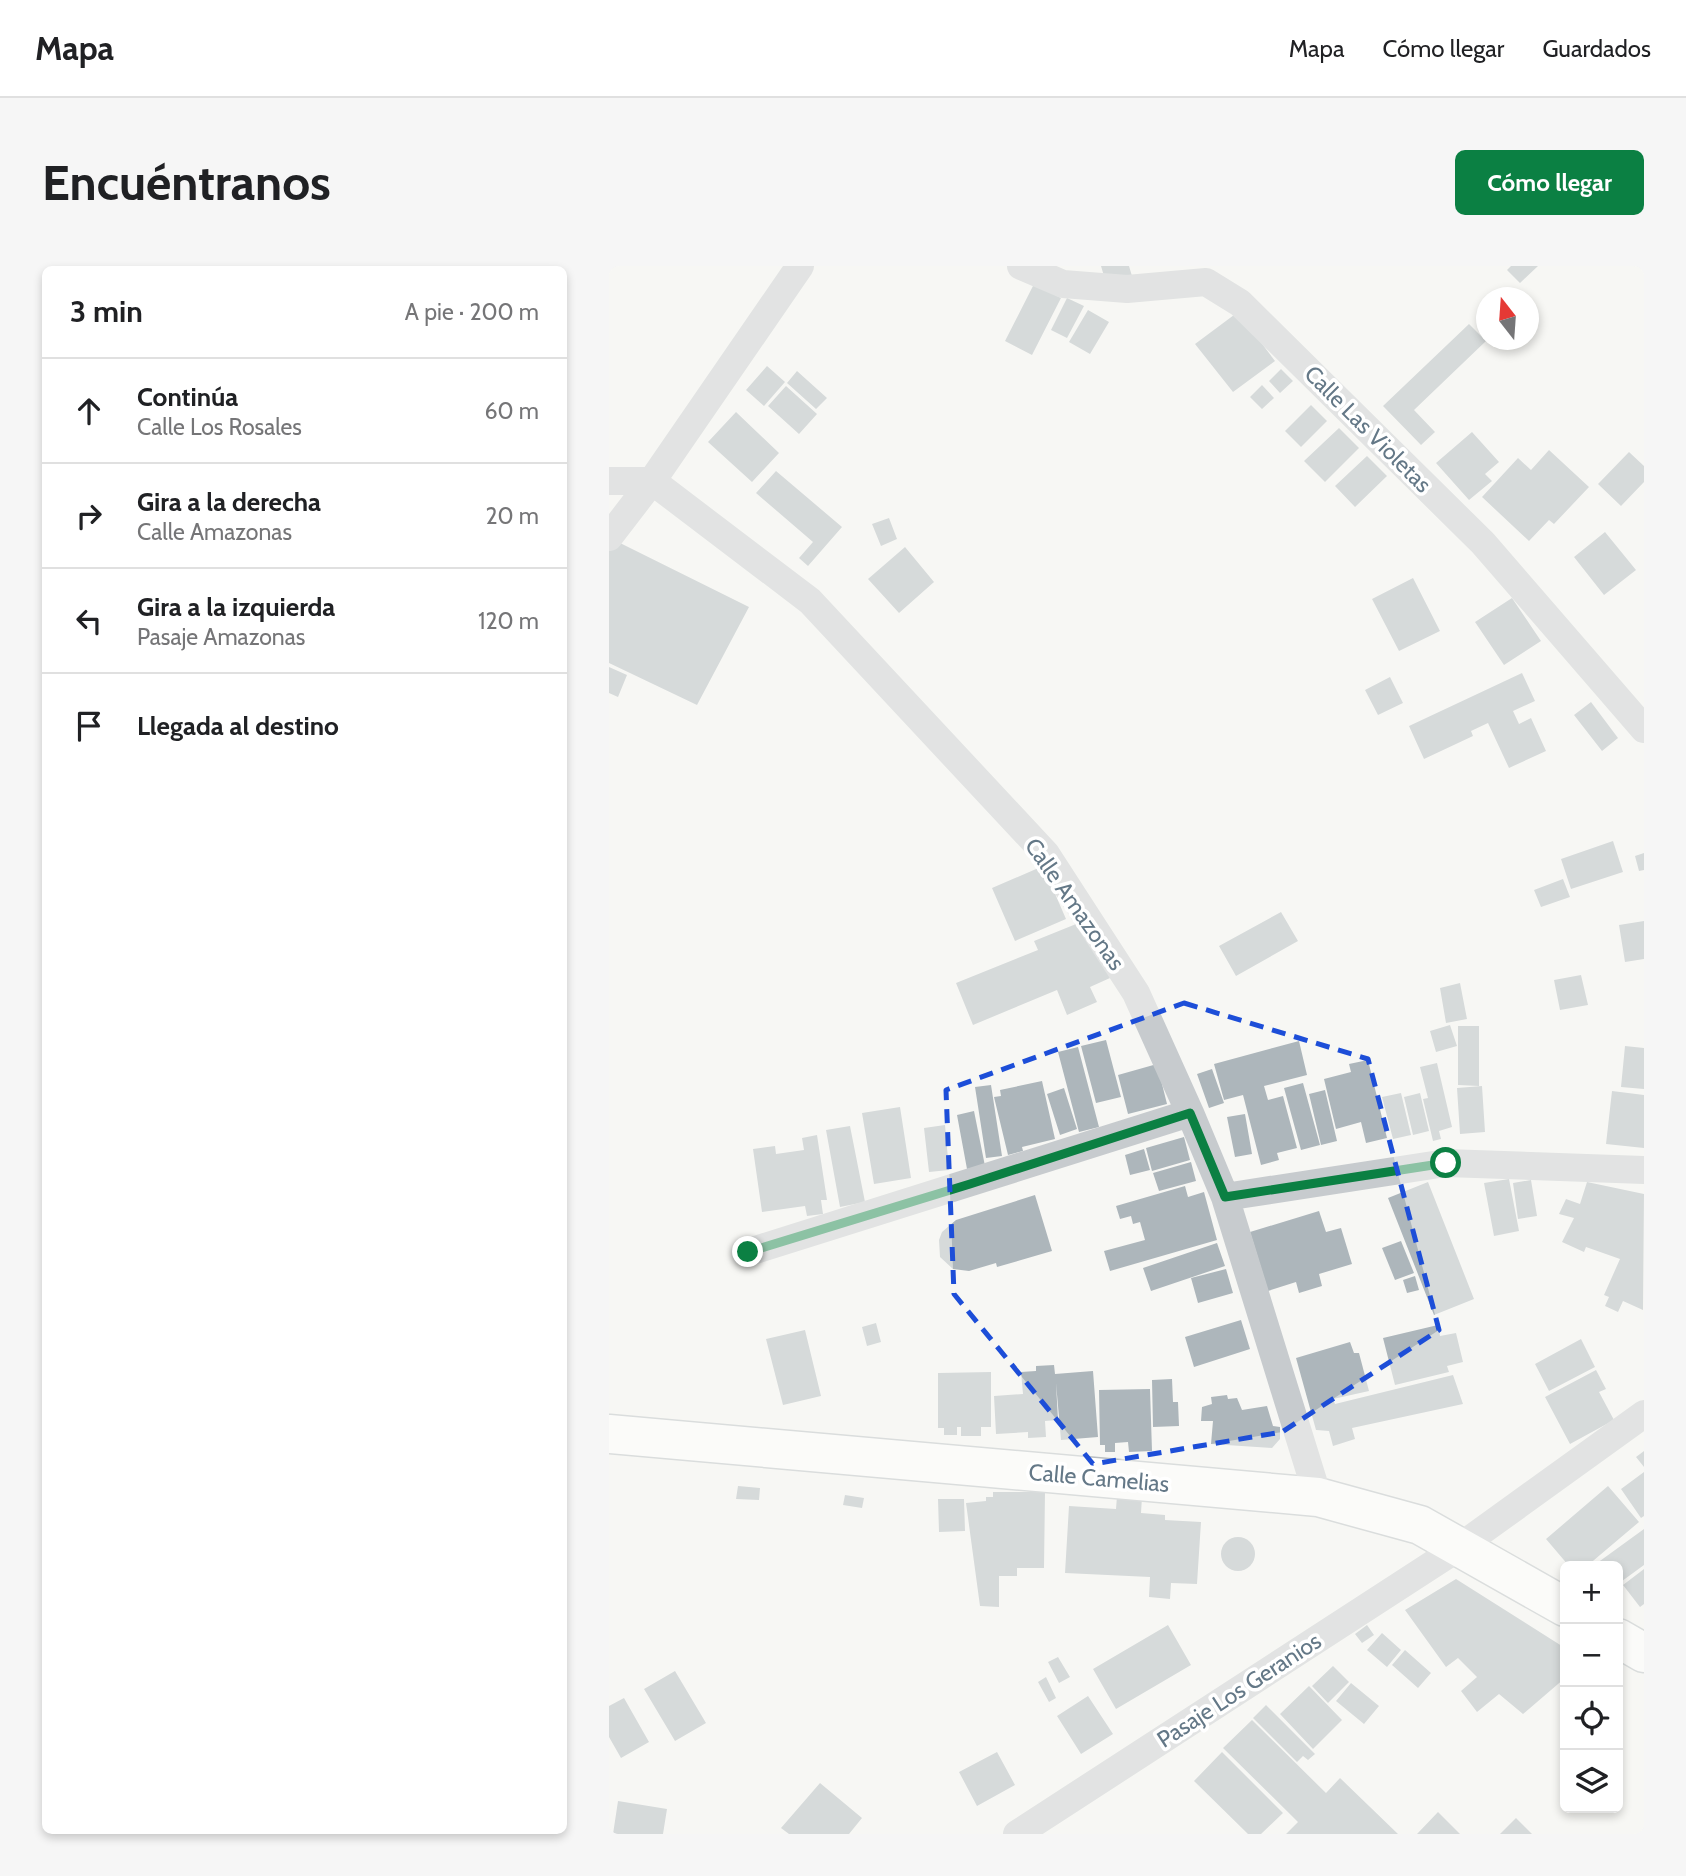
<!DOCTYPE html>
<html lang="es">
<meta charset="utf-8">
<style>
:root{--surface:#fff;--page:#f6f6f6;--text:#202124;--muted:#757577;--line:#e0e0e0;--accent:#0b8043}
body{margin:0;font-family:Cabin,sans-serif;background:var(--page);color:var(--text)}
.controls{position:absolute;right:21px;bottom:21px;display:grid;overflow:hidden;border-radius:10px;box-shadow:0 4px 10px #0003}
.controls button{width:63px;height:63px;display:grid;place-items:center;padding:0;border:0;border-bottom:2px solid var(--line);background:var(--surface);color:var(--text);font:35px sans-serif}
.compass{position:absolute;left:867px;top:21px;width:63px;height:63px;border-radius:50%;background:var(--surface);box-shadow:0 4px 10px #0003;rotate:343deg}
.stop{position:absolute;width:21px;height:21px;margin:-16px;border:5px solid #0b8043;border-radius:50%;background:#fff}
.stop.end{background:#0b8043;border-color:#fff;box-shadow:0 2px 7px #0008}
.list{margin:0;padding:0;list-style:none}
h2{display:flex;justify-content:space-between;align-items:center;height:91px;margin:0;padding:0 28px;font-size:30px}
h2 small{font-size:23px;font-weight:400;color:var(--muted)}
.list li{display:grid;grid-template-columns:46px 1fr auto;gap:21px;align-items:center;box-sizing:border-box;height:105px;padding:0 28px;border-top:2px solid var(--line)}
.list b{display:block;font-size:26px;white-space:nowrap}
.list p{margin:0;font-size:23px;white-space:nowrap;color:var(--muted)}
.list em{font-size:23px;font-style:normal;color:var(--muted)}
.icon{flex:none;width:38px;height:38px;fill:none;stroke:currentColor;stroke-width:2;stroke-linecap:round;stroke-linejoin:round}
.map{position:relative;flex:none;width:1035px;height:1568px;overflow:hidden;border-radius:10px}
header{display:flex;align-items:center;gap:42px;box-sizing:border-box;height:98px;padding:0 35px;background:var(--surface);border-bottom:2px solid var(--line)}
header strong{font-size:33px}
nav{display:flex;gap:38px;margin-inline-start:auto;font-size:24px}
.intro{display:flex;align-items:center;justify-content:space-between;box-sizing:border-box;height:168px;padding:0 42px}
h1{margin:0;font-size:49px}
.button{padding:18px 32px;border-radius:10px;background:var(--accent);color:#fff;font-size:24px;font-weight:700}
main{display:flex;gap:42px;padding:0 42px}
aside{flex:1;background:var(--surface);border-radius:10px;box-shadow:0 4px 10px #0003}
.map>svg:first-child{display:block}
.building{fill:#adb6bb}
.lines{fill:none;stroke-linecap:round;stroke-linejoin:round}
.secondary-casing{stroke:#b7bdc1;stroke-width:41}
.street{stroke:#c7cbce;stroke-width:28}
.secondary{stroke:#fff;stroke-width:38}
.route{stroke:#0b8043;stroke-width:9}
.marked{fill:none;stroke:#1d4ed8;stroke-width:5;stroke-dasharray:14 9;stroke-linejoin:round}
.labels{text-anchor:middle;stroke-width:7;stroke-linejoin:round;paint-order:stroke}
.street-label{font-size:23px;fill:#647887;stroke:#fff}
</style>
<header>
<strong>Mapa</strong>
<nav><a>Mapa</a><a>Cómo llegar</a><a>Guardados</a></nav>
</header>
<div class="intro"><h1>Encuéntranos</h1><a class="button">Cómo llegar</a></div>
<main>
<aside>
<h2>3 min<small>A pie · 200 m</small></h2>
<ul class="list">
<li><svg class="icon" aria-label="ahead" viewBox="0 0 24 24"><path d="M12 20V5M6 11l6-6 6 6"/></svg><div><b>Continúa</b><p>Calle Los Rosales</p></div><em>60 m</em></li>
<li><svg class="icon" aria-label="right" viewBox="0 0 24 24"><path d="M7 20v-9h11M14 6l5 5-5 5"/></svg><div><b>Gira a la derecha</b><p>Calle Amazonas</p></div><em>20 m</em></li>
<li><svg class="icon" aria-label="left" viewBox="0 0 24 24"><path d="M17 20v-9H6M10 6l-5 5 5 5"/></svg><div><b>Gira a la izquierda</b><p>Pasaje Amazonas</p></div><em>120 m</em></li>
<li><svg class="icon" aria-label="arrive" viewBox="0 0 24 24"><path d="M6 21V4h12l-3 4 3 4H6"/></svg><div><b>Llegada al destino</b></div></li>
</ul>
</aside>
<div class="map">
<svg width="1035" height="1568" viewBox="0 0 1035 1568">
<rect width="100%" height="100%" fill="#f7f7f4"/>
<path class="building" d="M492 0H520L523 10 497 17Z
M902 0H929L911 17 898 4Z
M425 18 452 32 423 89 396 75Z
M458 32 475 40 458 72 442 64Z
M479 44 500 56 481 88 460 76Z
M629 46 666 95 624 126 586 78Z
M860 58 877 75 805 144 826 166 812 179 774 140Z
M158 100 176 116 155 140 137 124Z
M672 103 684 115 671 127 660 115Z
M188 105 218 132 207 143 178 117Z
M653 119 665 132 653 143 641 131Z
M177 120 208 148 190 168 159 140Z
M702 139 718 155 692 181 676 165Z
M127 146 170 187 143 216 99 176Z
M730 162 750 182 716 216 695 195Z
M863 166 890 196 876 208 883 215 860 234 827 197Z
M940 184 980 221 945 258 940 254 920 275 873 231 909 192 922 204Z
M1020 186 1035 200V216L1012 240 989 218Z
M758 190 778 210 746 241 726 220Z
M167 205 233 261 199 300 190 292 204 276 147 227Z
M280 252 288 273 272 280 263 258Z
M996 266 1027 304 995 329 965 291Z
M5 274 140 341 88 439 0 397V282Z
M296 281 325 316 290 347 259 313Z
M804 312 831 365 790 385 763 333Z
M903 332 932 375 895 399 866 356Z
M0 401 18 409 9 431 0 427Z
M913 407 926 435 904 445 910 458 922 452 937 485 900 502 879 457 862 465 864 470 815 493 800 460Z
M781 411 794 437 769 449 756 424Z
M982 436 1009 472 993 485 965 449Z
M1004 575 1014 606 962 623 952 593Z
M1035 587V604L1030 605 1026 590Z
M434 600 457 653 406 675 383 622Z
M954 613 961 631 932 641 925 624Z
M672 646 689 675 627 710 610 680Z
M477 654 501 712 481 721 488 736 458 749 448 724 364 759 347 717 429 684 425 675Z
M1035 655V693L1016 696 1010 659Z
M972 709 979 739 951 744 945 714Z
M851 717 858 753 837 757 831 722Z
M841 759 848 780 827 786 821 765Z
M849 760H870V820L849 819Z
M497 774 512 831 487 837 472 780Z
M690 775 698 809 655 820 659 834 674 830 688 882 668 887 670 894 652 899 634 829 615 834 605 798Z
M1016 780 1035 782V823L1012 821Z
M469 781 490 861 470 866 449 786Z
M759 794 778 872 757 877 752 856 727 863 715 813 742 806 740 798Z
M828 797 843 861 830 865 832 873 824 875 814 833 819 832 811 801Z
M548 798 558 838 519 848 509 809Z
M603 803 615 837 600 842 588 808Z
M433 815 446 873 413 881 414 885 399 889 385 831 392 830 391 824Z
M694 817 711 879 692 884 675 822Z
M382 819 393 890 377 892 366 821Z
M873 820 876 866 851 868 848 822Z
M455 822 468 863 451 869 438 828Z
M716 824 728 875 712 879 700 828Z
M1003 825 1035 829V882L997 878Z
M792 827 802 869 784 873 773 831Z
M811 827 820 865 804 869 795 831Z
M291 841 302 912 265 918 253 847Z
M365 845 376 900 358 903 348 849Z
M636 848 643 888 626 891 618 851Z
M336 859 340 904 320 906 315 862Z
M241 860 256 936 231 941 217 864Z
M208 869 218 934H212L214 948 198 950 196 940 153 946 144 883 166 880 167 888 195 884 193 872Z
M575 871 581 894 543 905 537 882Z
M535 883 541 904 521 909 516 889Z
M582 896 587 915 550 925 544 907Z
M900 913 910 965 885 970 875 917Z
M922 914 928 950 909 953 904 917Z
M819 916 865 1033 825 1049 779 932Z
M978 916 1035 928 1034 1044 1014 1035 1009 1046 996 1040 1000 1031 995 1029 1011 993 977 981 975 986 953 976 965 952 950 948 957 933 971 938Z
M576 920 579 931 595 926 608 974 501 1005 495 985 536 974 531 956 524 958 522 950 511 953 507 940Z
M426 929 443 985 388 1001 387 997 360 1005 344 1003 331 991 330 974 333 966 347 954Z
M710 945 717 966 732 962 743 998 710 1008 713 1020 690 1027 687 1016 659 1025 641 966Z
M792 975 805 1007 786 1014 773 982Z
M608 977 616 1000 542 1025 534 1002Z
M617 1003 624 1027 589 1037 582 1012Z
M806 1010 810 1024 798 1027 794 1014Z
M632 1054 641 1083 585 1101 576 1071Z
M267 1057 272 1076 258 1080 253 1061Z
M829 1059 831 1070 847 1067 854 1096 838 1100 840 1106 786 1119 774 1072Z
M196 1064 212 1130 174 1139 157 1073Z
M972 1073 986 1101 940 1125 926 1098Z
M741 1076 745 1087H750L760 1125 724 1133 726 1138 844 1109 854 1138 743 1162 746 1173 724 1180 720 1165 707 1164 687 1092Z
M445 1099 446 1108 484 1105 489 1171 452 1174 447 1117 449 1154 436 1155 437 1171 419 1172V1166L387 1168 385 1130 414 1128 412 1106 427 1105V1100Z
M987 1104 997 1123 990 1126 1005 1154 961 1178 936 1131Z
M382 1106V1161H372V1170H352V1161H348V1169H335V1162H329V1107Z
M563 1113 564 1136H569L570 1160 544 1161 543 1114Z
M541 1123 543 1185 520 1186 519 1176 506 1177V1186H496V1179H491L490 1124Z
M618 1129 619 1133 628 1132 633 1144 658 1140 664 1160 671 1161V1173L663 1182 602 1178 604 1155H592L593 1141 603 1138 602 1131Z
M1035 1185V1201L1027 1191Z
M1035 1206V1250L1032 1252 1012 1223Z
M129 1220 151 1222 150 1234 127 1233Z
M999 1220 1030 1256 978 1300H960L937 1273Z
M384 1226H436L435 1302H408V1310H390V1341L371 1340 357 1237 377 1235V1231H384Z
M236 1229 255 1232 253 1242 234 1239Z
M508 1230 533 1231 532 1247 556 1249V1254L592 1256 588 1318 562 1317 561 1333 540 1331 541 1311 456 1307 460 1240 507 1243Z
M329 1233H355L356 1265 330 1266Z
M1035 1263V1299L1009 1318V1300H984Z
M612 1288a17 17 0 1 1 34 0a17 17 0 1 1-34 0Z
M1035 1303V1338L1031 1341 1014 1319Z
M847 1313 956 1382V1412L914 1448 890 1428 868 1446 852 1425 868 1411 849 1392 837 1401 796 1344Z
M559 1359 582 1399 507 1443 484 1403Z
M758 1359 765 1369 753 1377 746 1368Z
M773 1367 792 1384 778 1401 758 1384Z
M796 1384 822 1407 809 1422 783 1399Z
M449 1391 461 1411 450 1417 439 1396Z
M724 1400 740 1416 719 1437 703 1420Z
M66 1405 97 1457 66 1475 35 1423Z
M437 1411 447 1432 440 1436 429 1416Z
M742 1417 770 1440 755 1458 727 1435Z
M700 1420 733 1454 704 1483 671 1448Z
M479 1430 504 1468 472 1488 448 1450Z
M15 1432 40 1476 12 1492 0 1471V1440Z
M657 1439 706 1488 699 1494 694 1490 688 1496 644 1452Z
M643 1454 717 1527 731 1512 789 1568H677L689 1556 614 1482Z
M388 1486 406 1519 368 1540 350 1506Z
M613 1486 674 1547 652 1568H639L585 1515Z
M211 1517 253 1552 240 1568H180L172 1562Z
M9 1535 58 1543 54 1568H4Z
M829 1546 851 1568H808Z
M907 1552 923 1568H891Z"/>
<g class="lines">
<defs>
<path id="secondary" d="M0 1168 709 1231 811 1259 956 1341
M1009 1372 1035 1387"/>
</defs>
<use href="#secondary" class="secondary-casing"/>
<path class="street" d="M412 0 454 18 518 23 597 16 631 37 874 277 1035 463
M0 215H43L201 335 437 588 527 727 581 847 616 931 709 1231
M0 271 43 215 191 0
M616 931 837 897 1035 904
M140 986 581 847
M408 1568 852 1280 1035 1148"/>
<use href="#secondary" class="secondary"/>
</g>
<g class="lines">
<path class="route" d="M139 986 361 918 581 847 616 931 837 897"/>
</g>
<path d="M0 0H1035V1568H0ZM575 737 759 793 830 1064 673 1166 484 1198 345 1028 337 824Z" fill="#f7f7f4" fill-opacity=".55" fill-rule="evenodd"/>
<path class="marked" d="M575 737 759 793 830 1064 673 1166 484 1198 345 1028 337 824Z"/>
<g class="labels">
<g class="street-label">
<text transform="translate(759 163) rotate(45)" y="8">Calle Las Violetas</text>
<text transform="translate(466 638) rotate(55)" y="8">Calle Amazonas</text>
<text transform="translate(490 1212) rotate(5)" y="8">Calle Camelias</text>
<text transform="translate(630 1424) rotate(-33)" y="8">Pasaje Los Geranios</text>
</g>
</g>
</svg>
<div class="controls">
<button>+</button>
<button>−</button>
<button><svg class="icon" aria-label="locate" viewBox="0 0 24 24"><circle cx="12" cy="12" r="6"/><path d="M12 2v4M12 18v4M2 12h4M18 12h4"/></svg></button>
<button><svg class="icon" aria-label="layers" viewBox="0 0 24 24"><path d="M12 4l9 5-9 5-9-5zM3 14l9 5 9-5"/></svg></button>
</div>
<svg class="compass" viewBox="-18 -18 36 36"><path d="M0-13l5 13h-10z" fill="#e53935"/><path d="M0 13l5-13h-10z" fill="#757577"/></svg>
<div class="stop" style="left:837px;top:897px"></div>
<div class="stop end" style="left:139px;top:986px"></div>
</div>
</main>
